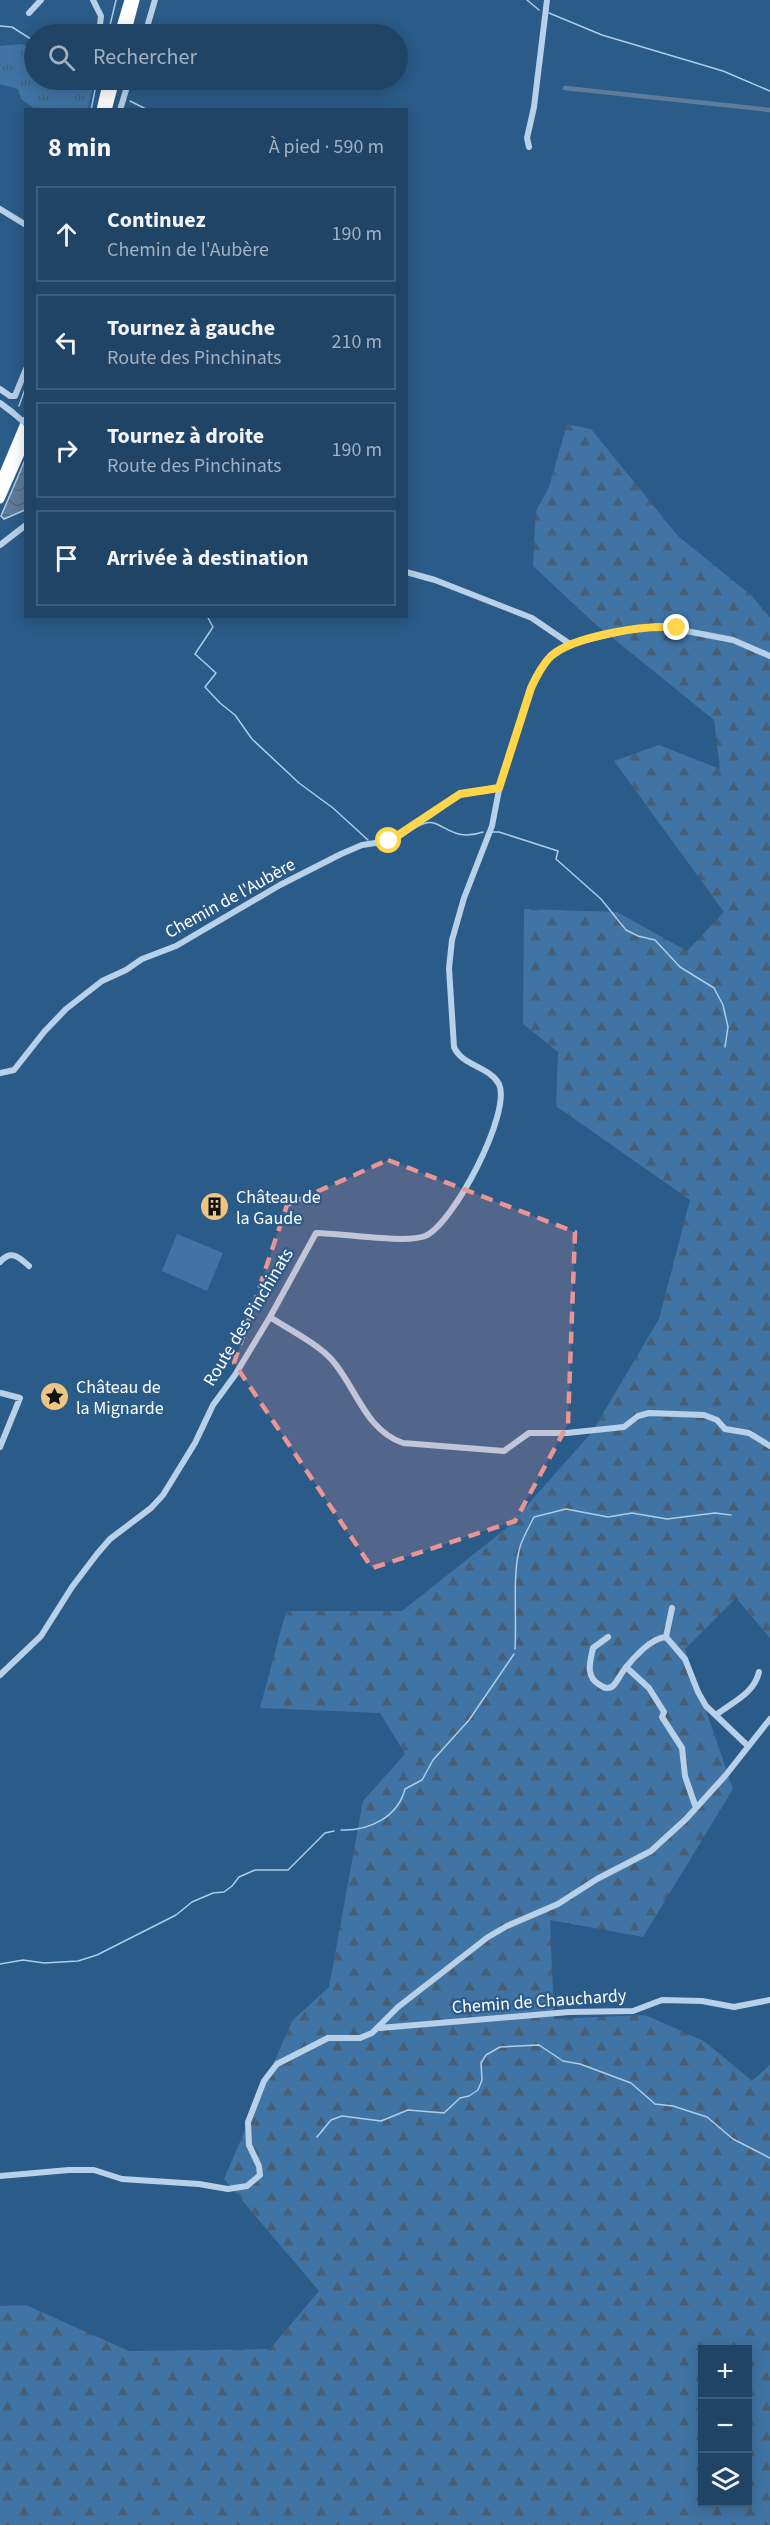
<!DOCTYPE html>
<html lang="fr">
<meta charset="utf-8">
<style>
:root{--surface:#204466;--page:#284b6c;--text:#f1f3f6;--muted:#a2b0bf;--line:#3d5c7a}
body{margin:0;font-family:"Source Sans 3",sans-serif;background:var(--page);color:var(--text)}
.controls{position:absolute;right:18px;bottom:18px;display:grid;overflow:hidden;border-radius:0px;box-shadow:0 3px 15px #0003}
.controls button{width:54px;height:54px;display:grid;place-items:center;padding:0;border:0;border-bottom:2px solid var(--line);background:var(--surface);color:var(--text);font:30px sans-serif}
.stop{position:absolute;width:18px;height:18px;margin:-14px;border:4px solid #ffd54a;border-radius:50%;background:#fff}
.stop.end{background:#ffd54a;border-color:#fff;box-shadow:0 2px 6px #0008}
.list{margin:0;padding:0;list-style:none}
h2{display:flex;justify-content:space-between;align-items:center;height:78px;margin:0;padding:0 24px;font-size:26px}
h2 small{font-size:20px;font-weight:400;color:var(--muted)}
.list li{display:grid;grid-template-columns:39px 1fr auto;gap:18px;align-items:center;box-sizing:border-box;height:96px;margin:0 12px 12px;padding:0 12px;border:2px solid var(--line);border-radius:0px}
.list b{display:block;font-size:22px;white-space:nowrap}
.list p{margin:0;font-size:20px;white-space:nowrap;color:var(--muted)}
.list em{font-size:20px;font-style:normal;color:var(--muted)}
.icon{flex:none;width:33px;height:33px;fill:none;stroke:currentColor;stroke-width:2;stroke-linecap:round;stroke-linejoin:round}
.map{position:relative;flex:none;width:770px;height:2525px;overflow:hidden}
.search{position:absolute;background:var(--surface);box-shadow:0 3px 15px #0003;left:24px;top:24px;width:384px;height:66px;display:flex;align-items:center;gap:15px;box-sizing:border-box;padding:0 21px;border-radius:33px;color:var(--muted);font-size:22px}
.panel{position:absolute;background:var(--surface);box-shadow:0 3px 15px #0003;left:24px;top:108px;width:384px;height:510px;border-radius:0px}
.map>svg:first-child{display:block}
.grass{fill:url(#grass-tufts)}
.forest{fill:url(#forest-firs);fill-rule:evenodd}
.green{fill:#4074a4}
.water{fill:url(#water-waves);stroke:#adcde8;stroke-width:1.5}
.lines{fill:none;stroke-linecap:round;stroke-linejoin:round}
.stream{stroke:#adcde8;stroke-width:1.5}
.canal{stroke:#5e7d9c;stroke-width:4.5}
.minor{stroke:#b8d1e8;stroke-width:6}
.highway{stroke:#fff;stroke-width:9}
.minor-bridge{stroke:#b8d1e8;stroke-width:6}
.route{stroke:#ffd54a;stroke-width:8}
.marked{fill:#ea9494;fill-opacity:0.2;stroke:#ea9494;stroke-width:4.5;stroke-dasharray:12 8;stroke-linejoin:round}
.labels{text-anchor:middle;stroke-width:4.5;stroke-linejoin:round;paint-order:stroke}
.street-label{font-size:18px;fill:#fff;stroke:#2b5b88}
.poi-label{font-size:18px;fill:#fff;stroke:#2b5b88;text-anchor:start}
</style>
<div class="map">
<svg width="770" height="2525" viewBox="0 0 770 2525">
<defs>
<pattern id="grass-tufts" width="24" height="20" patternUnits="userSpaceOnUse" patternTransform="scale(1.5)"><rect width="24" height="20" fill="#4074a4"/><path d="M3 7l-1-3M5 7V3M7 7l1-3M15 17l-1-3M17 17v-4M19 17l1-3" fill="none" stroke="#475e74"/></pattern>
<pattern id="forest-firs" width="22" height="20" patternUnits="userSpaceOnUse" patternTransform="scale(1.5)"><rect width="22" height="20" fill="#4074a4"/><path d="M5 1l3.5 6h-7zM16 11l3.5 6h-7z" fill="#475e74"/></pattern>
<pattern id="water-waves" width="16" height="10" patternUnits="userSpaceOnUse" patternTransform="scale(1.5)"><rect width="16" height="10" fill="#5e7d9c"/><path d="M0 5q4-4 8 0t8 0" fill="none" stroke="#566778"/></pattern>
</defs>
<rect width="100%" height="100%" fill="#2b5b88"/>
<path class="grass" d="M22 44 34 51V80H89L94 82 88 109H35L21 99 18 89 0 84V46Z"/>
<path class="forest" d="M567 424 591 429 678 536 751 595 770 618V1638L736 1598 685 1649 733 1789 643 1937 550 1920 554 2019 645 2015 704 2041 752 2081 770 2065V2525H0V2306L26 2305 129 2351 270 2349 319 2291 224 2179 292 2021 329 1987 363 1801 405 1754 380 1713 260 1708 286 1611H402L508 1527 592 1432 659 1319 690 1200 556 1106 558 1052 523 1024 524 909 617 912 687 951 724 912 614 761 659 745 720 769 714 720 593 622 533 566 536 511 549 487ZM702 2350H748V2502H702Z"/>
<path class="green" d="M177 1234 223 1253 207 1291 162 1271Z"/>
<path class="water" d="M25 460V510L4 519 1 516Z"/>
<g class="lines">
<path class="stream" d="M527 0 539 10
M549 13 602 35 723 71 770 91
M0 26 12 27 34 41
M108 34 116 0
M130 101 148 110
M91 110 97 80
M19 406 26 386
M207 616 213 627 195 654 216 673 205 687 220 703 235 715 252 739 299 783 333 808 368 840
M492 832H499L558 851 556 859 601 899 626 930 638 936 655 940 680 967 714 988 723 1005 728 1027 725 1047
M380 845C399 846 409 827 426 823 442 819 451 843 483 832
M515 1649C517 1622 512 1572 520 1547 523 1537 529 1527 534 1517L566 1509 608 1517 632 1513 667 1519 715 1513 731 1515
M341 1830C369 1831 398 1817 405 1789L422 1780 433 1760 469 1720 514 1654
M0 1964 23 1960 44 1963 78 1961 97 1955 176 1915 192 1902 213 1893 224 1892 232 1886 239 1877 255 1870H288L325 1833 334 1831
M317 2137 331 2120 342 2116 381 2121 408 2110 444 2113 460 2098 469 2096 478 2090 482 2080 481 2063 486 2055 500 2047 539 2045 563 2061 580 2064 631 2083 655 2104 673 2106 707 2117 733 2139 770 2158"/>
<path class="canal" d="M565 88 770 110"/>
<path class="minor" d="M93 0 101 16 99 34
M29 13 41 0
M145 34 155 0
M120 110 129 80
M529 147 527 138 534 107 547 0
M0 209 26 225
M0 389 10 396H15L26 369
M0 403 12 412
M0 545 26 525
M406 572 435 580 532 618 570 644
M0 1073 14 1070 44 1032 66 1009 102 981 126 970 142 959 176 946 280 885 341 854 362 845 389 841 429 816 460 794 499 788
M0 1262C11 1249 19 1257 29 1266
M270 1317C288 1329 318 1344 332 1360 356 1387 365 1430 403 1443L504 1451 529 1433H567L624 1427 638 1416 649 1413 704 1415 717 1420 725 1429 749 1433 770 1446
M0 1447 20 1398 1 1393
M608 1637 593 1648C590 1662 585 1677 600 1685 604 1688 609 1689 613 1686 617 1682 620 1675 624 1670 633 1658 651 1638 666 1637L685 1659 698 1692 706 1706 748 1746
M666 1637 672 1608
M626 1667 649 1688 664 1712 662 1717 682 1748 685 1776 696 1808
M0 1675 41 1636 72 1587 97 1554 110 1539 151 1508 163 1495 195 1443 213 1405 235 1375 270 1317 316 1233C342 1233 405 1244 425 1236 453 1225 512 1112 499 1084 489 1066 462 1066 454 1047L449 968 452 940 464 898 492 826 500 785 531 688 545 663 552 656 570 644 627 630 660 626 733 640 770 656
M716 1715C732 1702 754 1694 759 1672
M380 2028 569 2012 633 2011 662 2000 702 2001 734 2007 770 2000
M0 2176 69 2170H94L122 2179 199 2184 228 2189 247 2186 260 2175 259 2166 249 2145 248 2122 264 2081 277 2064 328 2038H360L372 2033 398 2007 488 1937 507 1926 558 1904 597 1879 651 1851 686 1819 725 1776 770 1719"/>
<path class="highway" d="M119 34 129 0
M126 34 135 0
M101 110 108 80
M107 110 115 80
M0 483 26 421
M0 499 26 440"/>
<path class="minor-bridge" d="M12 412 26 424"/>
</g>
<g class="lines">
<path class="route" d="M389 841 460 794 499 788 531 688C536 677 542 665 551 656 574 636 647 624 677 628"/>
</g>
<path class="marked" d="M388 1160 575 1232 568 1424 515 1521 372 1568 234 1363 287 1205Z"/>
<defs>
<symbol id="building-disc" viewBox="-11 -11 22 22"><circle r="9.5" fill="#eec681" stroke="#2b5b88"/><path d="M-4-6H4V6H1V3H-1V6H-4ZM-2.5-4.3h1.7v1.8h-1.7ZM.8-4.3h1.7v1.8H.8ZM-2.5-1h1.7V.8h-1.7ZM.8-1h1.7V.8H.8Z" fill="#111"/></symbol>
<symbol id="sight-disc" viewBox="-11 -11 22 22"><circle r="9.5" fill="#eec681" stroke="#2b5b88"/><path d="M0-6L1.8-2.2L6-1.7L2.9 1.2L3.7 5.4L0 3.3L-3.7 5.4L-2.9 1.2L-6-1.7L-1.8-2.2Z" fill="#111"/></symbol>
</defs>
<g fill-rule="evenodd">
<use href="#building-disc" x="198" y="1190" width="33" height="33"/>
<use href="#sight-disc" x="38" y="1380" width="33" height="33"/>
</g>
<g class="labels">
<g class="street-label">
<text transform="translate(230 898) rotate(-29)" y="6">Chemin de l'Aubère</text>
<text transform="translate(248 1317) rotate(-59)" y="6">Route des Pinchinats</text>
<text transform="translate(539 2001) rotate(-4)" y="6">Chemin de Chauchardy</text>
</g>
<g class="poi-label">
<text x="236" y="1203">Château de<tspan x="236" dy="21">la Gaude</tspan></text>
<text x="76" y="1393">Château de<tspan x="76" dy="21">la Mignarde</tspan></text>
</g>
</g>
</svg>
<div class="controls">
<button>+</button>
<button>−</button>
<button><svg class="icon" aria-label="layers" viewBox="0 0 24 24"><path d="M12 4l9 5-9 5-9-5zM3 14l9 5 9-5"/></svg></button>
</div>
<div class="stop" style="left:389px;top:841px"></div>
<div class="stop end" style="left:677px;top:628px"></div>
<div class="search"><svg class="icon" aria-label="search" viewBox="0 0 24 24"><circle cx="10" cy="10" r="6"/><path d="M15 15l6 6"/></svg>Rechercher</div>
<section class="panel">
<h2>8 min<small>À pied · 590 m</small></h2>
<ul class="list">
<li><svg class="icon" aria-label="ahead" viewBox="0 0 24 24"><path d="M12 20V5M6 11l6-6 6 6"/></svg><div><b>Continuez</b><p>Chemin de l'Aubère</p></div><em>190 m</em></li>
<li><svg class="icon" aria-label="left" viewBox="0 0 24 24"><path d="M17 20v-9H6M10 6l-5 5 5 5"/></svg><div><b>Tournez à gauche</b><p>Route des Pinchinats</p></div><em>210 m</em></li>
<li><svg class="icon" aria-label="right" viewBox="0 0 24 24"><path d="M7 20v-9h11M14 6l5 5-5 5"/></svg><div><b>Tournez à droite</b><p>Route des Pinchinats</p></div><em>190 m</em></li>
<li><svg class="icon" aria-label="arrive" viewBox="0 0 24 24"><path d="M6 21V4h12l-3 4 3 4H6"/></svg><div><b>Arrivée à destination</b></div></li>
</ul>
</section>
</div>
